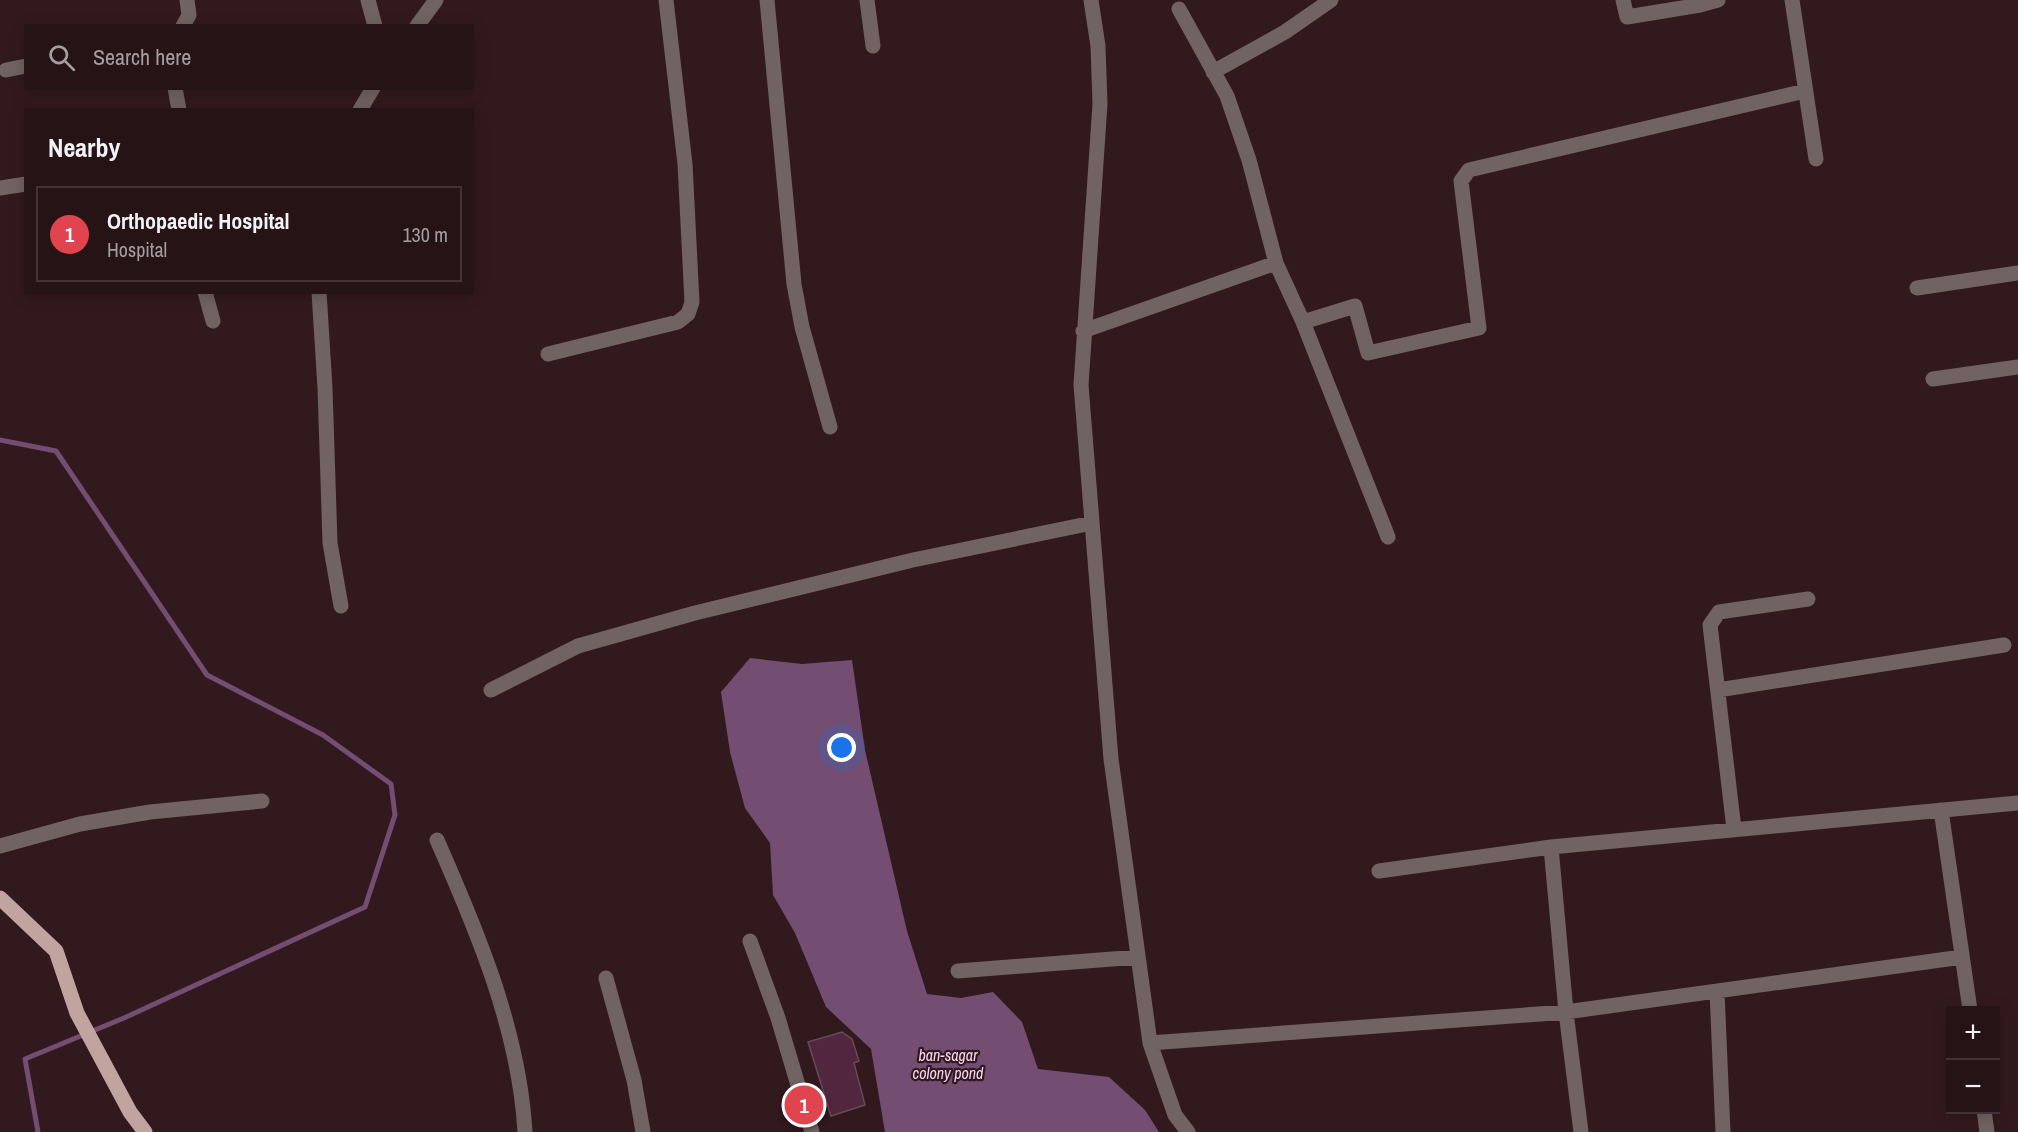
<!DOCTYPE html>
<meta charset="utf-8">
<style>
:root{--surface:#261316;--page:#2e1c1f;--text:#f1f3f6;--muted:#a49ea1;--line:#423235;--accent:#1a73e8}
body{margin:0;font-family:"Archivo Narrow",sans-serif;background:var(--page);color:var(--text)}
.controls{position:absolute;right:18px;bottom:18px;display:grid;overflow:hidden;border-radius:0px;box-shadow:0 3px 15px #0003}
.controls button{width:54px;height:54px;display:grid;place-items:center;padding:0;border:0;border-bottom:2px solid var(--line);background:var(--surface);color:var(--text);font:30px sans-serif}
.you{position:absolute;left:842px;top:748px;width:21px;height:21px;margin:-15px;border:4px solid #fff;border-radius:50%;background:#1a73e8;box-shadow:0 0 0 9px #1a73e833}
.badge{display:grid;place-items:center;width:39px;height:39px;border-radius:50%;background:var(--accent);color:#fff;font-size:20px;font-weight:700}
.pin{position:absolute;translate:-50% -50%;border:3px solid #fff;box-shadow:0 2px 6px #0006}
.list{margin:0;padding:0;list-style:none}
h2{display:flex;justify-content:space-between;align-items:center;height:78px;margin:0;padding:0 24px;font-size:26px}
h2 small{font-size:20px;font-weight:400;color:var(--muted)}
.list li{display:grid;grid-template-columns:39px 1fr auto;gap:18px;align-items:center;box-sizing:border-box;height:96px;margin:0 12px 12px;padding:0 12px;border:2px solid var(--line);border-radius:0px}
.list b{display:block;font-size:22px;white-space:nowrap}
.list p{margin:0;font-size:20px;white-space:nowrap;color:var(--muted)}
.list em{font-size:20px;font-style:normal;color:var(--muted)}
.icon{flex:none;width:33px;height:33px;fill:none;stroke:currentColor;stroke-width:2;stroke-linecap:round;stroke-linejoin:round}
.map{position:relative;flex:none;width:2018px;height:1132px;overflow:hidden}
.search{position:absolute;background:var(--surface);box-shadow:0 3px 15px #0003;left:24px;top:24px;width:450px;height:66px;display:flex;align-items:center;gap:15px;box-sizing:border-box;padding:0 21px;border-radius:0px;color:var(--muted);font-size:22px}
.panel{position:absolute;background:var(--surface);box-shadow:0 3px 15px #0003;left:24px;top:108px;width:450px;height:186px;border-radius:0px}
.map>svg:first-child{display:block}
.water{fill:#734d72}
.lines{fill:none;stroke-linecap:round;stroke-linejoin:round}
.stream{stroke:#734d72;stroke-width:5}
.building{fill:#53263f;stroke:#654b58;stroke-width:1.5}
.minor{stroke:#716361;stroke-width:15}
.major{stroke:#c1a4a0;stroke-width:15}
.labels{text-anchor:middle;stroke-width:4.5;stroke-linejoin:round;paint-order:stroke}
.water-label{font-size:16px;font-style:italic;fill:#f9d3f7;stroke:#32191e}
</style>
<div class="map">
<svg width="2018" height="1132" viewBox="0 0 2018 1132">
<rect width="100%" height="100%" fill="#32191e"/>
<path class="water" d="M750 658 802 664 852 660 865 750 907 931 927 994 961 998 993 992 1022 1022 1038 1069 1109 1077 1145 1110 1159 1132H885L871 1049 826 1007 795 933 773 895 770 843 745 808 730 752 721 692Z"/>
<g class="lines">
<path class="stream" d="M0 440 56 451 207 675 323 735 391 784 395 815 365 907 124 1018 25 1059 38 1132"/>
</g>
<path class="building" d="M842 1032 852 1039 859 1061 854 1063 865 1105 831 1116 808 1042Z"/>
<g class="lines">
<path class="minor" d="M368 0 375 26
M767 0 794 284 802 327 830 427
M867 0 873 46
M1091 0 1098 46 1100 104 1081 385 1111 759 1150 1043 1175 1115 1188 1132
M1623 0 1627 17 1700 5
M1699 0 1700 5 1718 0
M1792 0 1816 159
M1179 9 1227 96 1249 160 1276 263 1303 322 1388 537
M183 26 189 15 187 0
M417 26 436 0
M6 70 26 66
M1213 72 1285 32 1331 0
M175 88 179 110
M360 110 373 88
M0 188 26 184
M1917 288 2018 273
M205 292 213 321
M319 292 325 388 330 543 341 606
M1303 322 1355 306 1368 353 1479 328 1461 181 1469 170 1805 91
M1083 331 1276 263
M548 354 678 322 688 314 692 302 685 164 666 0
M1933 379 2018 367
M491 690 578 646 695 613 913 560 1092 523
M1718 690 2004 645
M1941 810 1970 1010
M1734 829 1710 625 1719 612 1808 599
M437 840C478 933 519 1030 525 1132
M0 846 80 824 150 812 262 801
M1551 847 1566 1012 1581 1132
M1379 871 1551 847 2018 803
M750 941 778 1018 812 1132
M958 971 1138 957
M606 978 634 1080 643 1132
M1717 991 1723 1132
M1150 1043 1566 1012 1962 957
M1984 1110 1987 1132"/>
<path class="major" d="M0 898 56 951 77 1013 130 1112 145 1132"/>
</g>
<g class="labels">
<g class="water-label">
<text x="948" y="1061">ban-sagar<tspan x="948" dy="18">colony pond</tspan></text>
</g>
</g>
</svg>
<div class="controls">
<button>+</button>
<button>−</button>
</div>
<div class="you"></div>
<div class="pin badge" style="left:804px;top:1105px;background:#e0444e">1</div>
<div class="search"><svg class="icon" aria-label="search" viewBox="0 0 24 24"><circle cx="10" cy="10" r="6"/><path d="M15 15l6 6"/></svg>Search here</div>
<section class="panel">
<h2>Nearby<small></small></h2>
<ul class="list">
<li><span class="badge" style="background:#e0444e">1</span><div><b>Orthopaedic Hospital</b><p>Hospital</p></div><em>130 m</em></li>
</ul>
</section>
</div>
